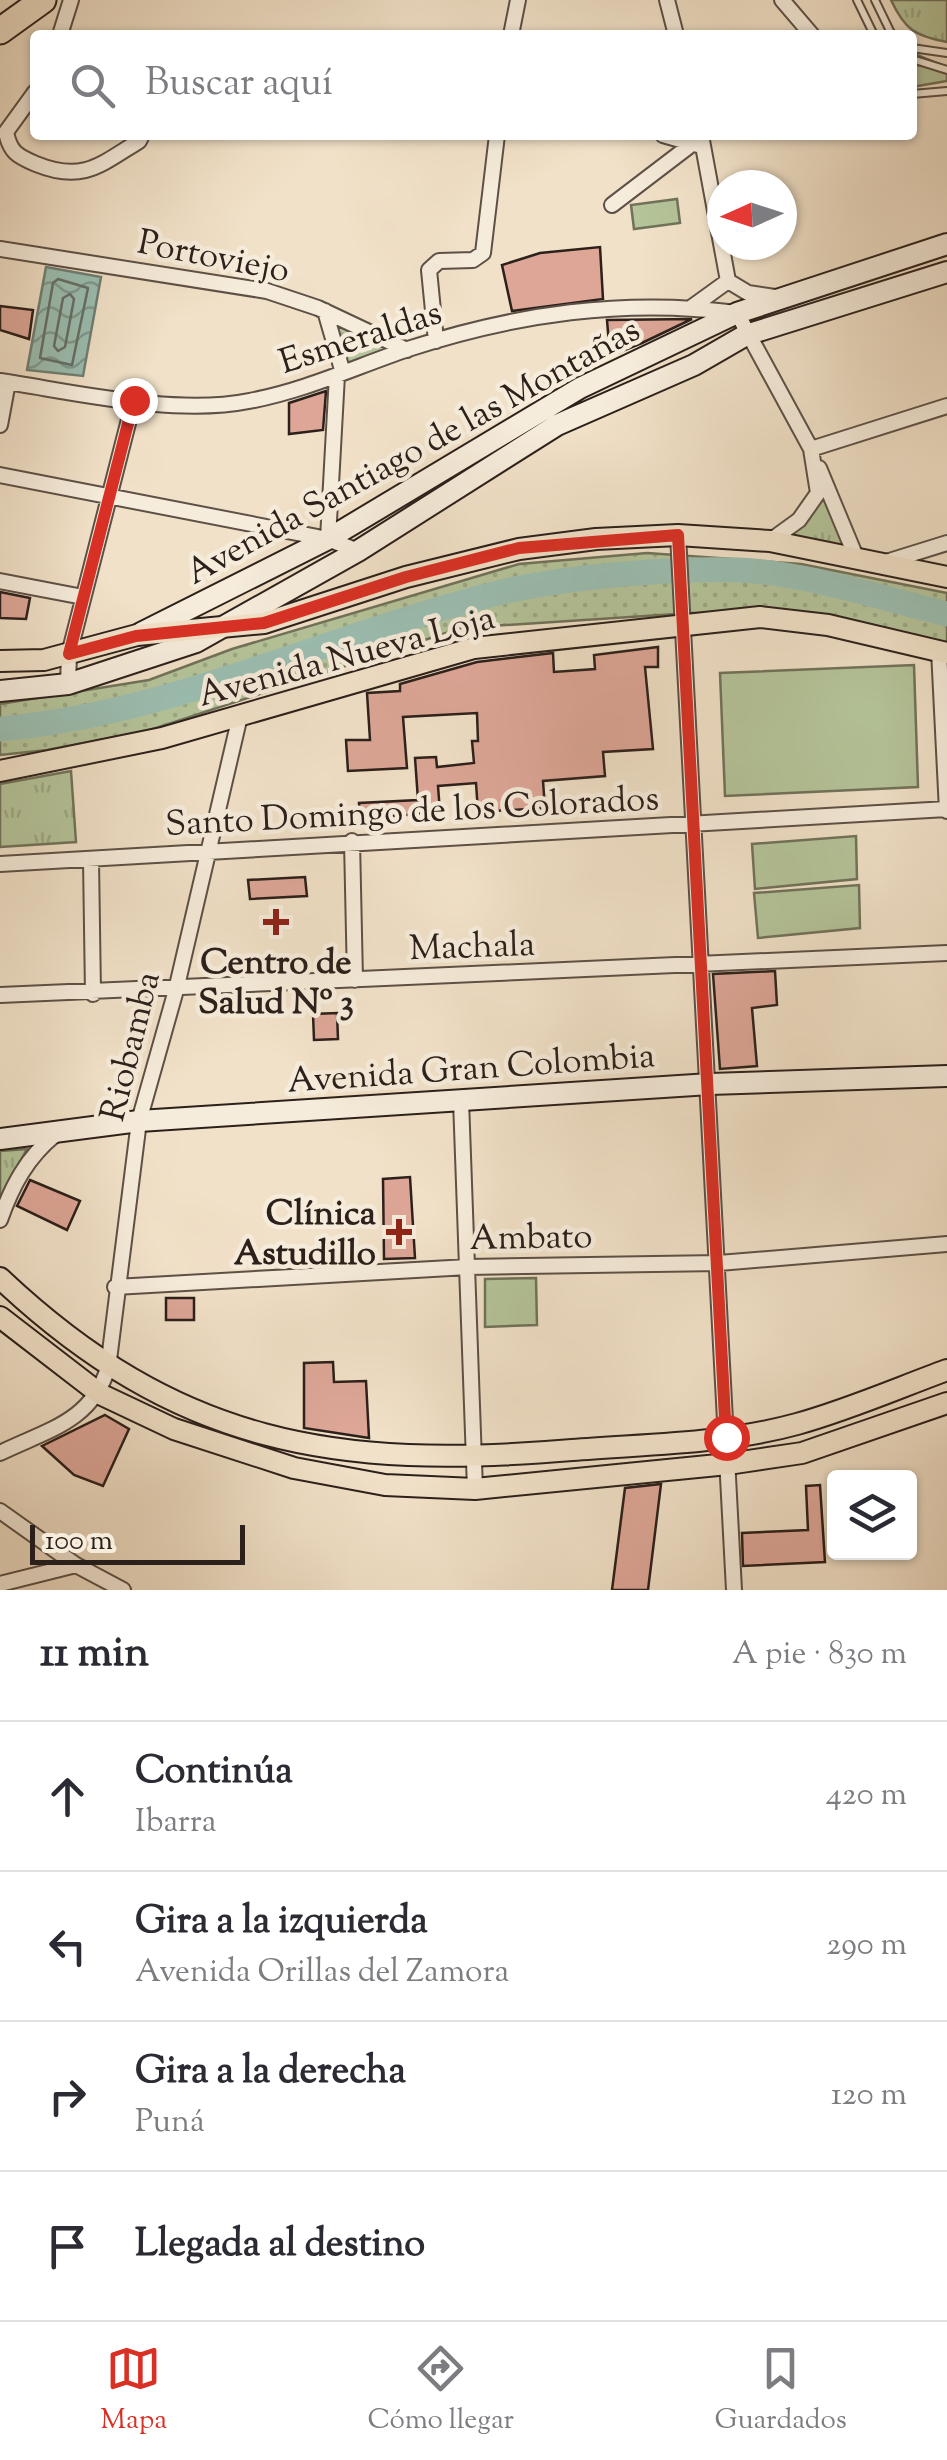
<!DOCTYPE html>
<html lang="es">
<meta charset="utf-8">
<style>
:root{--surface:#fff;--page:#f2f2f3;--text:#2b2b33;--muted:#7c7c81;--line:#e1e1e2;--accent:#d93025}
body{margin:0;font-family:"Sorts Mill Goudy",serif;background:var(--page);color:var(--text)}
.controls{position:absolute;right:30px;bottom:30px;display:grid;overflow:hidden;border-radius:10px;box-shadow:0 2px 8px #0004}
.controls button{width:90px;height:90px;display:grid;place-items:center;padding:0;border:0;border-bottom:2px solid var(--line);background:var(--surface);color:var(--text);font:50px sans-serif}
.compass{position:absolute;left:707px;top:170px;width:90px;height:90px;border-radius:50%;background:var(--surface);box-shadow:0 2px 8px #0004;rotate:267deg}
.scale{position:absolute;left:30px;bottom:25px;width:215px;box-sizing:border-box;padding-left:10px;border:5px solid #2c201b;border-top:0;font-size:28px;line-height:35px;white-space:nowrap;color:#2c201b;-webkit-text-stroke:8px #f6ecdb;paint-order:stroke}
.stop{position:absolute;width:30px;height:30px;margin:-22px;border:8px solid #d93025;border-radius:50%;background:#fff}
.stop.end{background:#d93025;border-color:#fff;box-shadow:0 2px 10px #0008}
.list{margin:0;padding:0;list-style:none}
h2{display:flex;justify-content:space-between;align-items:center;height:130px;margin:0;padding:0 40px;font-size:42px}
h2 small{font-size:32px;font-weight:400;color:var(--muted)}
.list li{display:grid;grid-template-columns:65px 1fr auto;gap:30px;align-items:center;box-sizing:border-box;height:150px;padding:0 40px;border-top:2px solid var(--line)}
.list b{display:block;font-size:38px;white-space:nowrap}
.list p{margin:0;font-size:32px;white-space:nowrap;color:var(--muted)}
.list em{font-size:32px;font-style:normal;color:var(--muted)}
.icon{flex:none;width:55px;height:55px;fill:none;stroke:currentColor;stroke-width:2;stroke-linecap:round;stroke-linejoin:round}
.map{position:relative;flex:none;width:947px;height:1590px;overflow:hidden}
.search{position:absolute;background:var(--surface);box-shadow:0 2px 8px #0004;left:30px;right:30px;top:30px;height:110px;display:flex;align-items:center;gap:25px;box-sizing:border-box;padding:0 35px;border-radius:10px;color:var(--muted);font-size:38px}
.sheet{height:730px;background:var(--surface)}
nav{display:flex;justify-content:space-around;align-items:center;box-sizing:border-box;height:140px;border-top:2px solid var(--line);background:var(--surface);font-size:28px;color:var(--muted)}
nav a{display:grid;justify-items:center;gap:5px}
nav .on{color:var(--accent)}
.map>svg:first-child{display:block}
.grass{fill:url(#grass-dots);stroke:#70725a;stroke-width:2.5}
.park{fill:url(#park-tufts);stroke:#70725a;stroke-width:2.5}
.pitch{fill:#b5c49a;stroke:#70725a;stroke-width:2.5}
.water{fill:url(#water-waves);stroke:#6f7f75;stroke-width:2.5}
.lines{fill:none;stroke-linecap:round;stroke-linejoin:round}
.shore{stroke:#646f66;stroke-width:2.5}
.river{stroke:#9bbeb1;stroke-width:25}
.building{fill:#dda697;stroke:#2c201b;stroke-width:2.5}
.lane-casing{stroke:#5d5046;stroke-width:10}
.street-casing{stroke:#5d5046;stroke-width:18}
.secondary-casing{stroke:#2c201b;stroke-width:24}
.primary-casing{stroke:#2c201b;stroke-width:24}
.highway-casing{stroke:#2c201b;stroke-width:29}
.lane{stroke:#f6ecdb;stroke-width:6}
.street{stroke:#f6ecdb;stroke-width:14}
.secondary{stroke:#f6ecdb;stroke-width:20}
.primary{stroke:#f1e1c8;stroke-width:20}
.highway{stroke:#f1e1c8;stroke-width:25}
.route{stroke:#d93025;stroke-width:12}
.poi-dot{fill:#8f2418;stroke:#f6ecdb;stroke-width:4}
.labels{text-anchor:middle;stroke-width:9;stroke-linejoin:round;paint-order:stroke}
.street-label{font-size:35px;fill:#2c201b;stroke:#f6ecdb}
.poi-label{font-size:35px;font-weight:bold;fill:#2c201b;stroke:#f6ecdb}
</style>
<div class="map">
<svg width="947" height="1590" viewBox="0 0 947 1590">
<defs>
<pattern id="grass-dots" width="8" height="8" patternUnits="userSpaceOnUse" patternTransform="scale(2.5)"><rect width="8" height="8" fill="#b5c49a"/><path d="M2 2h.1M6 6h.1" fill="none" stroke="#9ca884" stroke-width="1.8" stroke-linecap="round"/></pattern>
<pattern id="park-tufts" width="24" height="20" patternUnits="userSpaceOnUse" patternTransform="scale(2.5)"><rect width="24" height="20" fill="#b5c49a"/><path d="M3 7l-1-3M5 7V3M7 7l1-3M15 17l-1-3M17 17v-4M19 17l1-3" fill="none" stroke="#9ca884"/></pattern>
<pattern id="water-waves" width="16" height="10" patternUnits="userSpaceOnUse" patternTransform="scale(2.5)"><rect width="16" height="10" fill="#9bbeb1"/><path d="M0 5q4-4 8 0t8 0" fill="none" stroke="#7f9a8f"/></pattern>
</defs>
<rect width="100%" height="100%" fill="#f1e1c8"/>
<filter id="stains"><feTurbulence type="fractalNoise" baseFrequency=".002" numOctaves="4"/><feColorMatrix values="0 0 0 0 .2 0 0 0 0 .09 0 0 0 0 .02 0 0 0 .5 -.17"/></filter>
<radialGradient id="worn" r=".72"><stop offset=".6" stop-color="#630" stop-opacity="0"/><stop offset="1" stop-color="#630" stop-opacity=".3"/></radialGradient>
<path class="grass" d="M647 553 801 564 947 593V650L788 613H691L461 628 147 731 47 750 0 755V704L149 680 232 649 519 564Z"/>
<path class="park" d="M891 0H947V42C915 36 905 30 891 0Z
M912 53 947 67V81L912 87Z
M325 311 407 350 343 373Z
M823 477 856 557 770 541 786 530Z
M71 771 76 842 0 847V784Z
M27 1149 0 1199V1151Z"/>
<path class="pitch" d="M677 199 680 223 634 229 631 205Z
M914 665 918 787 725 796 720 673Z
M856 836 857 879 755 889 752 844Z
M859 885 860 928 758 938 754 893Z
M536 1278 537 1325 485 1327V1279Z"/>
<path class="water" d="M46 267 101 277 83 376 27 370Z"/>
<g class="lines">
<path class="shore" d="M58 279 88 288 72 365 40 358 53 283Z
M70 294 74 299 65 347 58 351 54 346 63 298Z"/>
<path class="river" d="M0 729C170 714 326 637 490 595 560 577 666 568 739 570 801 572 885 599 947 614"/>
</g>
<path class="building" d="M600 247 603 299 512 311 502 265 540 253Z
M0 306 33 310 29 339 0 330Z
M692 319 642 343 610 356 607 320Z
M326 391 323 430 289 434V403Z
M0 592 30 598 26 619 0 618Z
M658 647V667H645L653 749 603 752 605 776 543 781 545 808 478 812 476 783 438 786 440 812 360 819 359 803 418 800 415 758 436 757 437 767 474 763 472 741H478L477 713 403 717 407 768 348 771 346 740H370L367 693 400 691V684L477 662 553 653 554 672 595 669 594 655Z
M305 877 307 896 250 899 248 880Z
M775 971 777 1005 752 1008 757 1066 720 1069 713 974Z
M337 1013 338 1039 314 1040 313 1014Z
M410 1177 415 1258 384 1259 383 1179Z
M30 1180 80 1201 67 1230 17 1206Z
M166 1298H194V1320H166Z
M333 1362 334 1382 366 1381 369 1438 304 1428V1363Z
M105 1415 129 1429 103 1486 74 1475 42 1446Z
M661 1484 648 1590H612L625 1488Z
M820 1485 825 1562 743 1566 742 1533 808 1530 806 1486Z"/>
<g class="lines">
<defs>
<path id="lane" d="M857 0 874 35
M875 0 892 35
M912 48 947 53
M912 59 947 70
M912 94 947 91"/>
<path id="street" d="M667 0 676 35
M782 0 812 35
M60 35 71 0
M511 35 518 0
M35 92 6 132C10 152 17 156 36 164 83 183 100 165 139 141L142 135
M663 135 698 145
M701 135 728 281 748 293 775 297
M612 205 692 144
M0 249 267 291 318 308 407 350
M692 307 728 281
M325 311 343 373
M436 341 429 270 439 261 473 260 483 253 497 135
M0 381C74 392 175 416 249 401 304 391 355 367 408 349 516 314 624 298 737 313L811 449 818 493 799 520 770 541
M0 425 8 382
M811 449 947 406
M819 468 856 557
M0 475 328 539 358 551
M678 535 734 1590
M328 539 337 375
M886 562 947 543
M0 581 83 597
M939 650 947 811
M68 684 69 654 134 400
M352 841 355 980
M91 860 93 994
M0 864 947 809
M0 995 947 953
M461 1100 475 1489
M0 1220C12 1186 27 1157 56 1134
M115 1287 468 1267 719 1263 947 1244
M0 1453C47 1430 91 1422 108 1368L139 1121 176 990 240 716
M0 1511 76 1565 123 1590
M0 1584 76 1565"/>
<path id="secondary" d="M141 633 328 539 580 388 737 313 947 244
M0 691 68 684 196 642 358 551 557 425 694 365 746 335 947 272
M0 1139 139 1121 710 1084 947 1076"/>
<path id="primary" d="M0 661 44 660 137 635 264 623 406 577 519 549 596 539 678 535 770 541 947 577
M0 771 162 738 474 648 760 617 828 625 947 653
M0 1278C177 1445 337 1470 572 1450 646 1444 725 1444 797 1424 848 1410 898 1388 947 1370
M0 1317 100 1394 174 1429 294 1468 385 1485 475 1489 728 1464 802 1453 947 1403"/>
<path id="highway" d="M0 31 43 0"/>
</defs>
<use href="#lane" class="lane-casing"/>
<use href="#street" class="street-casing"/>
<use href="#secondary" class="secondary-casing"/>
<use href="#primary" class="primary-casing"/>
<use href="#highway" class="highway-casing"/>
<use href="#lane" class="lane"/>
<use href="#street" class="street"/>
<use href="#secondary" class="secondary"/>
<use href="#primary" class="primary"/>
<use href="#highway" class="highway"/>
</g>
<g class="lines">
<path class="route" d="M134 400 69 654 136 636 264 623 406 577 519 548 678 535 726 1437"/>
</g>
<g class="poi-dot">
<path d="M271 907h10v10h10v10h-10v10h-10v-10h-10v-10h10z"/>
<path d="M394 1217h10v10h10v10h-10v10h-10v-10h-10v-10h10z"/>
</g>
<g class="labels">
<g class="street-label">
<text transform="translate(214 255) rotate(11)" y="12">Portoviejo</text>
<text transform="translate(360 336) rotate(-18)" y="12">Esmeraldas</text>
<text transform="translate(412 450) rotate(-29)" y="12">Avenida Santiago de las Montañas</text>
<text transform="translate(346 655) rotate(-15)" y="12">Avenida Nueva Loja</text>
<text transform="translate(412 810) rotate(-3)" y="12">Santo Domingo de los Colorados</text>
<text transform="translate(472 945) rotate(-2)" y="12">Machala</text>
<text transform="translate(129 1046) rotate(-76)" y="12">Riobamba</text>
<text transform="translate(471 1067) rotate(-4)" y="12">Avenida Gran Colombia</text>
<text transform="translate(531 1236) rotate(-1)" y="12">Ambato</text>
</g>
<g class="poi-label">
<text x="276" y="973">Centro de<tspan x="276" dy="40">Salud Nº 3</tspan></text>
<text x="376" y="1224" text-anchor="end">Clínica<tspan x="376" dy="40">Astudillo</tspan></text>
</g>
</g>
<rect width="100%" height="100%" filter="url(#stains)"/>
<rect width="100%" height="100%" fill="url(#worn)"/>
</svg>
<div class="controls">
<button><svg class="icon" aria-label="layers" viewBox="0 0 24 24"><path d="M12 4l9 5-9 5-9-5zM3 14l9 5 9-5"/></svg></button>
</div>
<svg class="compass" viewBox="-18 -18 36 36"><path d="M0-13l5 13h-10z" fill="#e53935"/><path d="M0 13l5-13h-10z" fill="#7c7c81"/></svg>
<div class="scale">100 m</div>
<div class="stop" style="left:726px;top:1437px"></div>
<div class="stop end" style="left:134px;top:400px"></div>
<div class="search"><svg class="icon" aria-label="search" viewBox="0 0 24 24"><circle cx="10" cy="10" r="6"/><path d="M15 15l6 6"/></svg>Buscar aquí</div>
</div>
<section class="sheet">
<h2>11 min<small>A pie · 830 m</small></h2>
<ul class="list">
<li><svg class="icon" aria-label="ahead" viewBox="0 0 24 24"><path d="M12 20V5M6 11l6-6 6 6"/></svg><div><b>Continúa</b><p>Ibarra</p></div><em>420 m</em></li>
<li><svg class="icon" aria-label="left" viewBox="0 0 24 24"><path d="M17 20v-9H6M10 6l-5 5 5 5"/></svg><div><b>Gira a la izquierda</b><p>Avenida Orillas del Zamora</p></div><em>290 m</em></li>
<li><svg class="icon" aria-label="right" viewBox="0 0 24 24"><path d="M7 20v-9h11M14 6l5 5-5 5"/></svg><div><b>Gira a la derecha</b><p>Puná</p></div><em>120 m</em></li>
<li><svg class="icon" aria-label="arrive" viewBox="0 0 24 24"><path d="M6 21V4h12l-3 4 3 4H6"/></svg><div><b>Llegada al destino</b></div></li>
</ul>
</section>
<nav>
<a class="on"><svg class="icon" aria-label="map" viewBox="0 0 24 24"><path d="M3 6l6-2 6 2 6-2v14l-6 2-6-2-6 2zM9 4v14M15 6v14"/></svg>Mapa</a>
<a><svg class="icon" aria-label="directions" viewBox="0 0 24 24"><path d="M12 3l9 9-9 9-9-9zM9 14v-3h6M13 9l2 2-2 2"/></svg>Cómo llegar</a>
<a><svg class="icon" aria-label="saved" viewBox="0 0 24 24"><path d="M7 4h10v16l-5-4-5 4z"/></svg>Guardados</a>
</nav>
